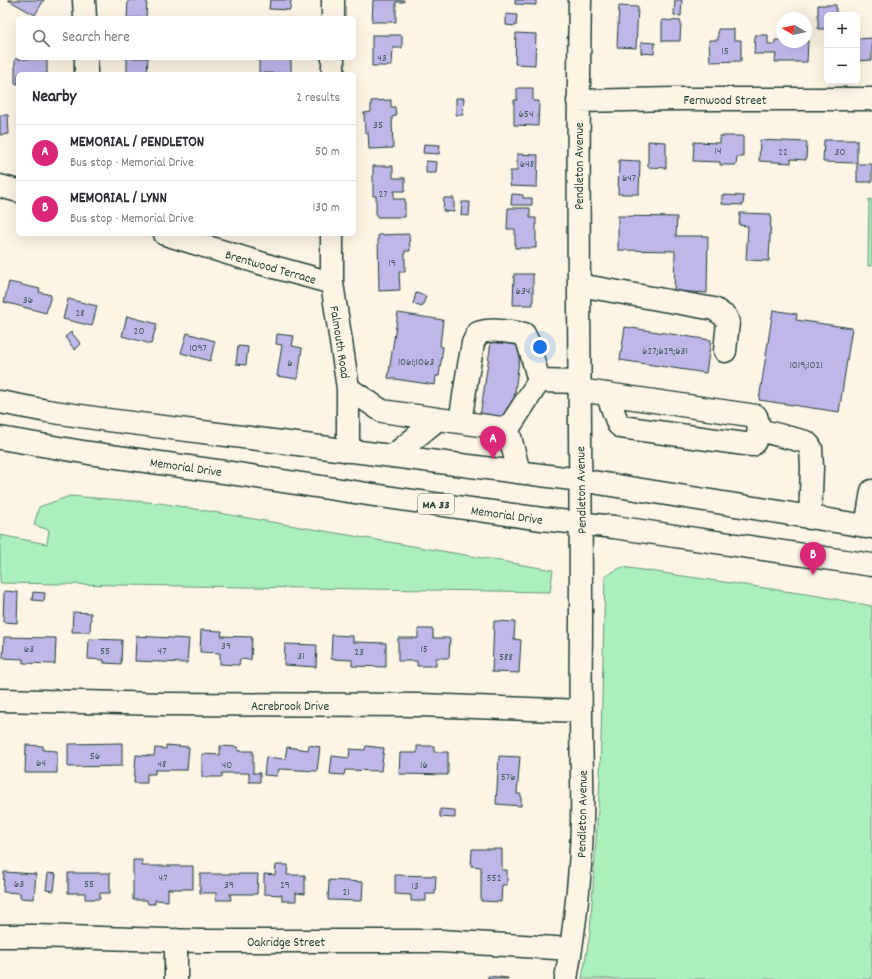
<!DOCTYPE html>
<meta charset="utf-8">
<style>
:root{--surface:#fff;--page:#f2f2f3;--text:#2b2b33;--muted:#7c7c81;--line:#e1e1e2;--accent:#db2777}
body{margin:0;font-family:Dekko,sans-serif;background:var(--page);color:var(--text)}
.controls{position:absolute;right:12px;top:12px;display:grid;overflow:hidden;border-radius:6px;box-shadow:0 4px 16px #0002}
.controls button{width:36px;height:36px;display:grid;place-items:center;padding:0;border:0;border-bottom:1px solid var(--line);background:var(--surface);color:var(--text);font:20px sans-serif}
.compass{position:absolute;left:776px;top:12px;width:36px;height:36px;border-radius:50%;background:var(--surface);box-shadow:0 4px 16px #0002;rotate:279deg}
.you{position:absolute;left:540px;top:347px;width:14px;height:14px;margin:-10px;border:3px solid #fff;border-radius:50%;background:#1a73e8;box-shadow:0 0 0 6px #1a73e833}
.badge{display:grid;place-items:center;width:26px;height:26px;border-radius:50%;background:var(--accent);color:#fff;font-size:13px;font-weight:700}
.pin{position:absolute;translate:-50% -33px;filter:drop-shadow(0 1px 2px #0008)}
.pin::after{content:'';position:absolute;top:21px;width:14px;height:12px;background:inherit;clip-path:polygon(0 0,100% 0,50% 100%)}
.list{margin:0;padding:0;list-style:none}
h2{display:flex;justify-content:space-between;align-items:center;height:52px;margin:0;padding:0 16px;font-size:17px}
h2 small{font-size:13px;font-weight:400;color:var(--muted)}
.list li{display:grid;grid-template-columns:26px 1fr auto;gap:12px;align-items:center;box-sizing:border-box;height:56px;padding:0 16px;border-top:1px solid var(--line)}
.list b{display:block;font-size:15px;white-space:nowrap}
.list p{margin:0;font-size:13px;white-space:nowrap;color:var(--muted)}
.list em{font-size:13px;font-style:normal;color:var(--muted)}
.icon{flex:none;width:22px;height:22px;fill:none;stroke:currentColor;stroke-width:2;stroke-linecap:round;stroke-linejoin:round}
.map{position:relative;flex:none;width:872px;height:979px;overflow:hidden}
.search{position:absolute;background:var(--surface);box-shadow:0 4px 16px #0002;left:16px;top:16px;width:340px;height:44px;display:flex;align-items:center;gap:10px;box-sizing:border-box;padding:0 14px;border-radius:6px;color:var(--muted);font-size:15px}
.panel{position:absolute;background:var(--surface);box-shadow:0 4px 16px #0002;left:16px;top:72px;width:340px;height:164px;border-radius:6px}
.map>svg:first-child{display:block}
.green{fill:#abf0bc;stroke:#659678}
.building{fill:#beb7e8;stroke:#1f3d34}
.lines{fill:none;stroke-linecap:round;stroke-linejoin:round}
.minor-casing{stroke:#1f3d34;stroke-width:25}
.major-casing{stroke:#1f3d34;stroke-width:25}
.minor{stroke:#fcf5e5;stroke-width:22}
.major{stroke:#fcf5e5;stroke-width:22}
.labels{text-anchor:middle;stroke-width:3;stroke-linejoin:round;paint-order:stroke}
.number-label{font-size:11px;fill:#475c61}
.shield{fill:#fcf5e5;stroke:#617469;stroke-width:1}
.shield-label{font-size:12px;font-weight:bold;fill:#1f3d34}
.street-label{font-size:13px;fill:#1f3d34;stroke:#fcf5e5}
</style>
<div class="map">
<svg width="872" height="979" viewBox="0 0 872 979">
<rect width="100%" height="100%" fill="#fcf5e5"/>
<filter id="ink" filterUnits="userSpaceOnUse"><feTurbulence type="fractalNoise" baseFrequency=".025" numOctaves="2"/><feDisplacementMap in="SourceGraphic" scale="8" xChannelSelector="R" yChannelSelector="G"/><feConvolveMatrix kernelMatrix="1 2 1 2 8 2 1 2 1" color-interpolation-filters="sRGB"/></filter>
<g filter="url(#ink)">
<path class="green" d="M869 199 872 200V266H868Z
M70 496 160 503 553 570 550 592 0 583V535L47 544 49 530 34 525 39 507Z
M622 567 819 596 872 606V979H582L590 933 600 779 605 576Z"/>
<path class="building" d="M8 0H44L35 15Z
M128 0H147L146 18H127Z
M270 0H291L290 10 269 9Z
M373 0H404V2H396V22H372Z
M515 0H536V5L515 4Z
M675 0H682L681 16 674 15Z
M818 5H836V15H827V29H818Z
M619 6 638 7 636 48 617 47Z
M506 14 517 15 516 26 506 25Z
M662 20 681 21 680 41H662Z
M718 29H734V40H741V61L710 62 709 40H718Z
M516 33 536 34 535 65 515 64Z
M372 35H402V48H393L392 66H372Z
M755 35H768V44H775V40H782V42H806V40H808L807 62H775L776 54H754Z
M872 38V60L857 61V39Z
M641 42 655 43 654 54 641 53Z
M127 58H148L147 74H127Z
M259 58H291V73H259Z
M15 59H47V74H18V84H15Z
M517 88H533V101H539L538 126 514 125V100H517Z
M456 98H464L463 115H456Z
M391 100V107H395L396 116 392 117 393 148 369 149 368 132 365 133 364 113 371 112V101Z
M0 115H8L9 134 0 135Z
M720 136H743V157H737L736 165H720V162L693 161 694 142 720 143Z
M760 140 807 142 806 160 791 159V163L759 161Z
M824 140H857V163L823 162Z
M648 141 666 142V168L648 167Z
M424 144 440 145 439 154 423 153Z
M517 154 538 155 537 187 510 186V171H517Z
M619 160 640 161 639 194H618Z
M426 161 437 162 436 173H426Z
M857 164H872V182H857Z
M373 166H393V178H405V191H394V199H405V217H376V196H373Z
M512 194 523 195V198H532V205H511Z
M722 195 744 196 743 205 722 204Z
M444 198H454V212L443 211Z
M462 202H470L469 216 461 215Z
M508 208H530V218H536V248H515V229H507Z
M740 213 771 214 769 261 746 260 748 226 739 225Z
M618 216 677 217 676 236H708L707 293 674 291 675 251 618 250Z
M409 234 410 251H405V272H399L400 290 379 291 378 235Z
M514 274H533V305H513Z
M9 282 40 289 39 292 51 295 46 313 4 302Z
M416 293 426 296 422 307 413 304Z
M68 299 97 306 92 326 63 319Z
M773 310 797 314 796 320 852 328 839 412 759 400Z
M398 313 443 320 440 346 443 347 439 376H436L435 385 388 378Z
M127 316 157 324 151 344 122 336Z
M625 327 711 340 706 373 620 360Z
M71 332 81 344 75 350 65 337Z
M187 333 215 341 210 361 181 353Z
M277 334 294 336 292 346 302 348 298 379 277 376 282 345 276 344Z
M491 342 521 345 511 422 480 417Z
M238 346 248 347 246 365 236 364Z
M4 591 18 592 17 623 3 622Z
M33 592 45 593 44 601 32 600Z
M73 612 91 613 90 632H72Z
M494 621 515 622 514 639 521 640 519 673 492 672Z
M418 629H433V638H450L449 658H436V666H417V661H398V638H418Z
M201 630 222 631 221 636 252 637 251 660 240 659 239 665 220 664V653L200 652Z
M332 635 353 636V642L386 643V667L352 666V660L331 659Z
M136 636 189 639 187 663 135 661Z
M4 637 56 638 55 664 23 663V659L3 658Z
M89 639 122 640 121 664 104 663V660L88 659Z
M285 644 317 645 316 667 284 665Z
M122 743V766L68 767V744Z
M26 745 43 746V750L57 751V773H25Z
M166 745 189 747 187 770H155V774H147V783H134L136 755 154 756 155 748 166 749Z
M309 745 320 747 317 771 279 769 277 776 264 775 266 757 285 759 287 747 308 750Z
M220 746 238 747V751H253V773H260V782H249V773H222V777H202V754L220 755Z
M366 746 384 748 381 771 345 770 344 775 330 774 332 756 349 758 350 749 365 750Z
M417 746H434V752H448V775L399 774 400 753H417Z
M499 756 520 757 517 794H521V806L496 804Z
M440 809 455 810V818L440 817Z
M472 849H502V870H507V885H502L501 902 481 901V867L471 866Z
M133 860H142V866H193V889H168V901L155 900V904H148L147 900H133Z
M276 865H288L287 875H305V894L296 893V901H282V895L264 894V874L275 875Z
M4 872 36 874 34 899 20 898V893L3 892Z
M48 873 56 874 54 891 46 890Z
M68 873H110V893H100V899H85V893H68Z
M200 874H258L257 894H230L231 900H216V893H200Z
M395 875 436 876 435 894H426V901H411V895L395 894Z
M329 880 363 882 362 901 328 900Z
M488 976 508 978V979H488Z"/>
<g class="lines">
<defs>
<path id="minor" d="M84 0 85 18
M333 18V0
M86 58V74
M333 58V74
M578 101 675 99H872
M0 186 18 191
M165 234 270 266 332 283
M332 234V283L348 388V451
M579 285 714 309 726 317 728 322 725 351
M348 388 382 411 508 429 539 381 579 382
M579 390 756 416C760 426 760 437 752 445L621 427 618 424 607 394
M460 422 467 377 473 343 478 333C493 328 509 332 524 334L528 342 539 381
M508 429 519 472
M759 430 806 442 809 445 811 448 812 468 810 518
M393 456 438 419
M866 527 872 491
M0 700 163 704 420 705 581 711
M0 936H34L200 941H441L571 949
M176 979V940
M566 979C575 927 581 875 582 822 583 786 581 750 581 714 580 683 581 652 581 621 581 414 576 207 580 0"/>
<path id="major" d="M0 402 47 411 108 420 580 480 872 527
M0 438 89 453 224 472 400 499 542 519 614 527 872 565"/>
</defs>
<use href="#minor" class="minor-casing"/>
<use href="#major" class="major-casing"/>
<use href="#minor" class="minor"/>
<use href="#major" class="major"/>
</g>
</g>
<g class="labels">
<g class="number-label">
<text x="725" y="54">15</text>
<text x="382" y="61">43</text>
<text x="526" y="117">654</text>
<text x="378" y="128">35</text>
<text x="718" y="154">14</text>
<text x="783" y="155">22</text>
<text x="840" y="155">30</text>
<text x="527" y="167">648</text>
<text x="629" y="181">647</text>
<text x="383" y="197">27</text>
<text x="392" y="266">19</text>
<text x="523" y="294">634</text>
<text x="28" y="303">36</text>
<text x="80" y="316">28</text>
<text x="139" y="334">20</text>
<text x="198" y="351">1097</text>
<text x="665" y="354">627;629;631</text>
<text x="416" y="365">1061;1063</text>
<text x="290" y="366">6</text>
<text x="806" y="368">1019;1021</text>
<text x="226" y="649">39</text>
<text x="29" y="652">63</text>
<text x="424" y="652">15</text>
<text x="105" y="654">55</text>
<text x="162" y="654">47</text>
<text x="359" y="655">23</text>
<text x="301" y="659">31</text>
<text x="506" y="660">588</text>
<text x="95" y="759">56</text>
<text x="41" y="766">64</text>
<text x="162" y="767">48</text>
<text x="227" y="768">40</text>
<text x="424" y="768">16</text>
<text x="508" y="780">576</text>
<text x="163" y="881">47</text>
<text x="494" y="881">552</text>
<text x="19" y="887">63</text>
<text x="89" y="887">55</text>
<text x="229" y="888">39</text>
<text x="285" y="888">29</text>
<text x="415" y="889">13</text>
<text x="346" y="895">21</text>
</g>
<rect class="shield" x="418" y="494" width="36" height="20" rx="3"/>
<g class="shield-label">
<text x="436" y="508">MA 33</text>
</g>
<g class="street-label">
<text x="725" y="104">Fernwood Street</text>
<text transform="translate(578 166) rotate(-90)" y="5">Pendleton Avenue</text>
<text transform="translate(271 266) rotate(16)" y="5">Brentwood Terrace</text>
<text transform="translate(341 342) rotate(81)" y="5">Falmouth Road</text>
<text transform="translate(186 466) rotate(8)" y="5">Memorial Drive</text>
<text transform="translate(580 490) rotate(-91)" y="5">Pendleton Avenue</text>
<text transform="translate(507 514) rotate(8)" y="5">Memorial Drive</text>
<text x="290" y="710">Acrebrook Drive</text>
<text transform="translate(581 814) rotate(-89)" y="5">Pendleton Avenue</text>
<text x="286" y="946">Oakridge Street</text>
</g>
</g>
</svg>
<div class="controls">
<button>+</button>
<button>−</button>
</div>
<svg class="compass" viewBox="-18 -18 36 36"><path d="M0-13l5 13h-10z" fill="#e53935"/><path d="M0 13l5-13h-10z" fill="#7c7c81"/></svg>
<div class="you"></div>
<div class="pin badge" style="left:493px;top:459px">A</div>
<div class="pin badge" style="left:813px;top:575px">B</div>
<div class="search"><svg class="icon" aria-label="search" viewBox="0 0 24 24"><circle cx="10" cy="10" r="6"/><path d="M15 15l6 6"/></svg>Search here</div>
<section class="panel">
<h2>Nearby<small>2 results</small></h2>
<ul class="list">
<li><span class="badge">A</span><div><b>MEMORIAL / PENDLETON</b><p>Bus stop · Memorial Drive</p></div><em>50 m</em></li>
<li><span class="badge">B</span><div><b>MEMORIAL / LYNN</b><p>Bus stop · Memorial Drive</p></div><em>130 m</em></li>
</ul>
</section>
</div>
